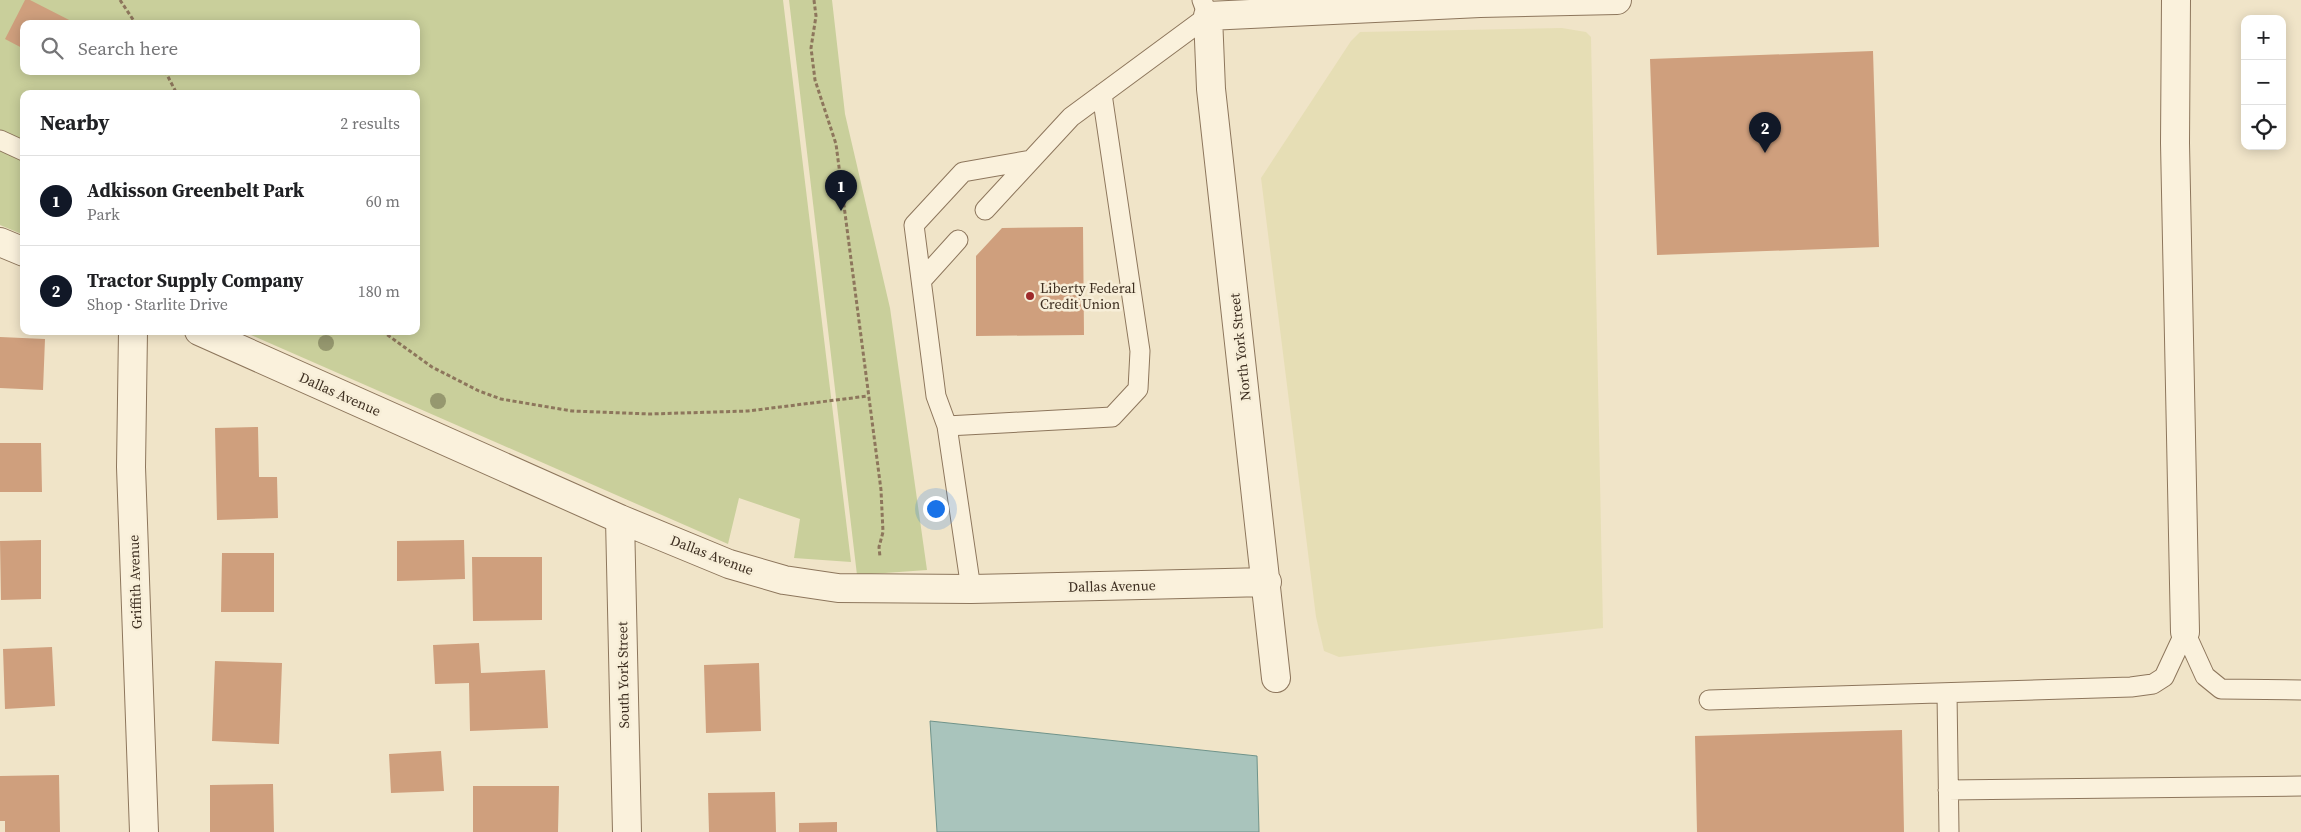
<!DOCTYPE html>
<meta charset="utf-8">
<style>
:root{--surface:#fff;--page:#f6f6f6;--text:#202124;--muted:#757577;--line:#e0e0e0;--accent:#111827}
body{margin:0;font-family:"Source Serif 4",serif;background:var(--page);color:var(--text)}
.controls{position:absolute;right:15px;top:15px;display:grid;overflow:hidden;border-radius:10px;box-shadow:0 2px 12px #0003}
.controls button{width:45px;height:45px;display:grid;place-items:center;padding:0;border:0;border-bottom:1px solid var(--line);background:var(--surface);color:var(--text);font:25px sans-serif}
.you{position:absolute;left:935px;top:508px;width:18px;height:18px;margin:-12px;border:4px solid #fff;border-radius:50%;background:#1a73e8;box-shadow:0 0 0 8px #1a73e833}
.badge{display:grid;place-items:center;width:32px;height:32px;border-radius:50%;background:var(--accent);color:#fff;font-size:16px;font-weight:700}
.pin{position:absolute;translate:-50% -41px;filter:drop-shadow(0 1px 2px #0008)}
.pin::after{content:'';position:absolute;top:26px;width:18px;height:15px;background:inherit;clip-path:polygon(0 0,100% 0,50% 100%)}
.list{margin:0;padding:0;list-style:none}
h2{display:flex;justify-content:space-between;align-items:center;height:65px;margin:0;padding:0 20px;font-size:21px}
h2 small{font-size:16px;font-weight:400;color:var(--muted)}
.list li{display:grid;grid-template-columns:32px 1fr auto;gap:15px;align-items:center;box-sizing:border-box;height:90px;padding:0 20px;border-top:1px solid var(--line)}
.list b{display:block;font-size:19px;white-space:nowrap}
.list p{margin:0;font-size:16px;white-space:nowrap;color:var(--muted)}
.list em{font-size:16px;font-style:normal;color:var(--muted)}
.icon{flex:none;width:28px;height:28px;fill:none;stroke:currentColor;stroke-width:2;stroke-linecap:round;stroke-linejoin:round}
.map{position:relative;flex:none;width:2301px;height:832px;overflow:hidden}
.search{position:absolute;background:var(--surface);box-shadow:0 2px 12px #0003;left:20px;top:20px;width:400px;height:55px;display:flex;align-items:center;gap:12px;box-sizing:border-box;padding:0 18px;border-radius:10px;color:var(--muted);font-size:19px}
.panel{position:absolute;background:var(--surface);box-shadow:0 2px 12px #0003;left:20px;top:90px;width:400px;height:245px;border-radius:10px}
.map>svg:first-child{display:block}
.farmland{fill:#e6deb5}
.green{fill:#c9cf9b;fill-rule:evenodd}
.water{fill:#a9c4bc;stroke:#6f938a}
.building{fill:#cf9f7d}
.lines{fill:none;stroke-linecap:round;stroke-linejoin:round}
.service-casing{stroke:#8d765c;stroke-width:21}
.minor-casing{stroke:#8d765c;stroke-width:30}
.path{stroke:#8d765c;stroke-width:3;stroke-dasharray:4 2.5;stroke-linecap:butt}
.service{stroke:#faf1dc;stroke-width:19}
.minor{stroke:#faf1dc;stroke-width:28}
.tree{fill:#96986f}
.poi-dot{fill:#9e2a2b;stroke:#f7eed8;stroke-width:2}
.labels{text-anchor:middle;stroke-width:5;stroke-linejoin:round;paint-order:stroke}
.poi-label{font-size:14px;fill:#3d2e20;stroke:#f7eed8;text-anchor:start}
.street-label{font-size:14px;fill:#3d2e20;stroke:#f7eed8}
</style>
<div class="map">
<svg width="2301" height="832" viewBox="0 0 2301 832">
<rect width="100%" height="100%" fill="#f0e4c8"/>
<path class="farmland" d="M1562 28 1586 32 1591 37 1603 628 1339 657 1324 651 1316 617 1261 178 1351 41 1360 32Z"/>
<path class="green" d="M0 0H783L851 562 794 558 800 519 739 498 728 544 242 331H416V94H24V235L0 225ZM24 24H416V71H24Z
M789 0H832L845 114 890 308 927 570 857 575Z"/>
<path class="water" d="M930 721 1257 756 1259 832H937Z"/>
<path class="building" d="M25 0H30L77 24H24V49L5 39Z
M1873 51 1879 247 1657 255 1650 59Z
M1083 227 1084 335 976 336V256L1002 228Z
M0 337 45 339 43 390 0 388Z
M258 427 259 477H277L278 518 217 520 215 428Z
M0 443H41L42 492H0Z
M41 540V599L1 600 0 541Z
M464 540 465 579 397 581V541Z
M222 553H274V612H221Z
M472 557H542V620L473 621Z
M479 643 481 673 545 670 548 728 470 731 469 683 435 684 433 645Z
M52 647 55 706 5 709 3 649Z
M215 661 282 663 279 744 212 741Z
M759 663 761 731 706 733 704 665Z
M1902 730 1904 832H1697L1695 736Z
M441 751 444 791 391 793 389 754Z
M59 775 60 832H5V821H0V776Z
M273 784 274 832H210V785Z
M473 786H559L558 832H473Z
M775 792 776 832H709L708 793Z
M837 822V832H799V823Z"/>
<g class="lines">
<defs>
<path id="service" d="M0 140 24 151
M985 210 1071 117 1208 16 1202 0
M922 280 958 240
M947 426 1112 417 1138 389 1140 351 1102 94
M971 589 947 426 936 396 914 225 963 172 1031 160
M2185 632 2205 676 2221 689 2301 690
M1947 693 1949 832
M1709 700 2131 687 2153 684 2164 677 2185 632
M1948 790 2301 786"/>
<path id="minor" d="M2176 0 2175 143 2185 632
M0 242 24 252
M133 331 131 467 144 832
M199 331 620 519 729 564 784 580 838 588 971 589 1267 582
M620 519 627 832
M1276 678 1211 89 1208 16 1480 3 1617 0"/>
</defs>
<use href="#service" class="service-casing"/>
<use href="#minor" class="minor-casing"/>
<path class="path" d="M120 0 136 24
M814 0 816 16 811 48 815 80 836 144 881 490 883 532 879 547 880 557
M165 71 177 94
M382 331 432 367 479 391 501 399 572 411 649 414 748 411 868 396"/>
<use href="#service" class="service"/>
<use href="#minor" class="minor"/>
</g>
<g class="tree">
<circle cx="326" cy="343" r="8"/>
<circle cx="438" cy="401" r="8"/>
</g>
<circle class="poi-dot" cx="1030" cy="296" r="5"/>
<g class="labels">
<g class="poi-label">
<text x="1040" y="293">Liberty Federal<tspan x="1040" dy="16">Credit Union</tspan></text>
</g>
<g class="street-label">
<text transform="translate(1240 347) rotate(-96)" y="5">North York Street</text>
<text transform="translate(340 394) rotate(24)" y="5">Dallas Avenue</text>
<text transform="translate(712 555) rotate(21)" y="5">Dallas Avenue</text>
<text transform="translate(135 582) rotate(-92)" y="5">Griffith Avenue</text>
<text transform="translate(1112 586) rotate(-1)" y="5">Dallas Avenue</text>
<text transform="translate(623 675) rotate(-91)" y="5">South York Street</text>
</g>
</g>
</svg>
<div class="controls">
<button>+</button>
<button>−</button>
<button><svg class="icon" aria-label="locate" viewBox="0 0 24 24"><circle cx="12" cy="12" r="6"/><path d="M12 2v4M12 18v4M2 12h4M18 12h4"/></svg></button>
</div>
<div class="you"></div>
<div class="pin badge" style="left:841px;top:211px">1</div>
<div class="pin badge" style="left:1765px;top:153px">2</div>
<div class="search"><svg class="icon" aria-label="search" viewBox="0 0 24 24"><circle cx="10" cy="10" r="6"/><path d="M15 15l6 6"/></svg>Search here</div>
<section class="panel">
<h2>Nearby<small>2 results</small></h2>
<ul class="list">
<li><span class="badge">1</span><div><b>Adkisson Greenbelt Park</b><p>Park</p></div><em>60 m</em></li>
<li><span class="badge">2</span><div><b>Tractor Supply Company</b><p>Shop · Starlite Drive</p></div><em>180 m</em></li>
</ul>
</section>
</div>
